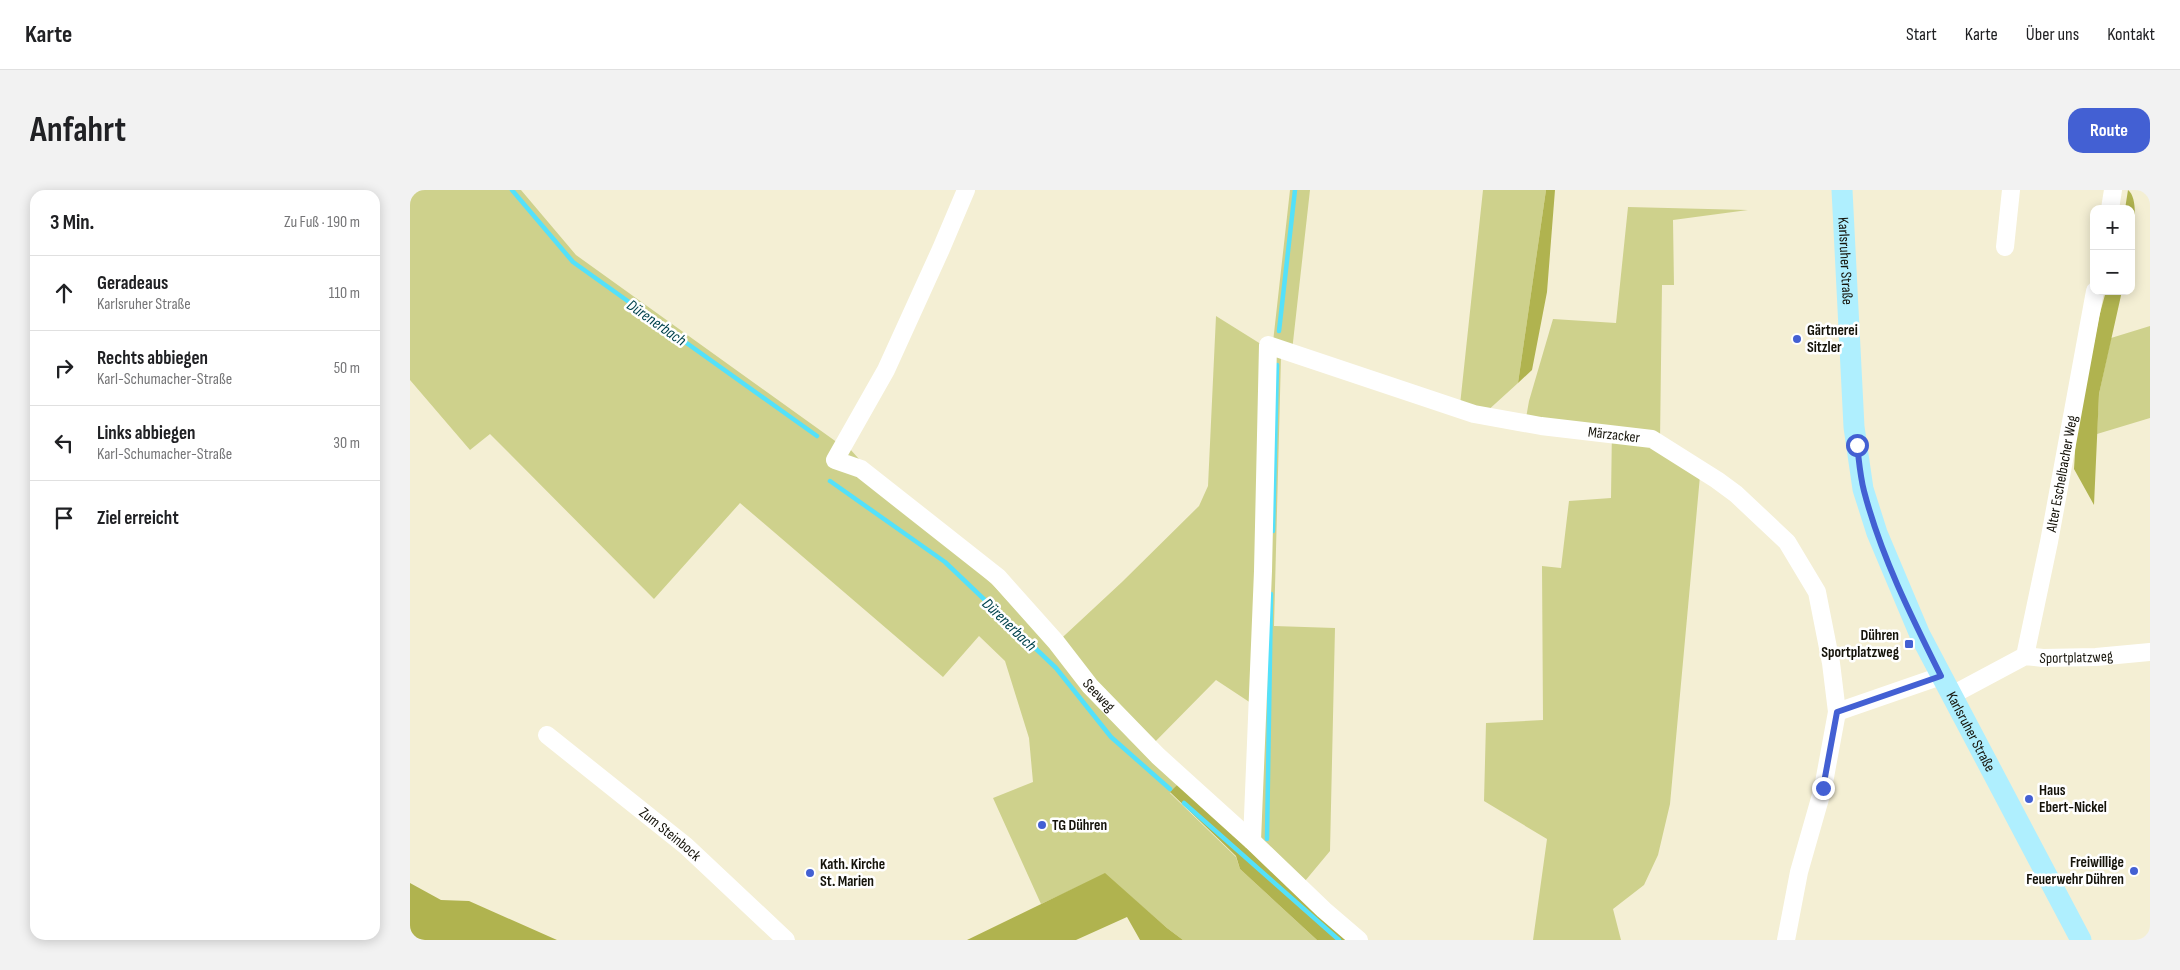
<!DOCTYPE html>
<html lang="de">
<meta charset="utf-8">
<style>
:root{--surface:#fff;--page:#f2f2f2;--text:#202124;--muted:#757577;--line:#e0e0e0;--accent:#4360d3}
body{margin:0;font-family:"Sofia Sans Condensed",sans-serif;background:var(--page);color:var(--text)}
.controls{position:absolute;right:15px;top:15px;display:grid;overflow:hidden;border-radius:10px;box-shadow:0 2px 12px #0003}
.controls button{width:45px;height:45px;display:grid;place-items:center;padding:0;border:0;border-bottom:1px solid var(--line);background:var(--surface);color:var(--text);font:25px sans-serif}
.stop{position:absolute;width:15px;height:15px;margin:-11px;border:4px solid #4360d3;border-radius:50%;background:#fff}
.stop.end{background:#4360d3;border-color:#fff;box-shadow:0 1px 5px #0008}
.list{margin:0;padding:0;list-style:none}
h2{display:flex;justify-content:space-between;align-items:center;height:65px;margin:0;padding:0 20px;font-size:21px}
h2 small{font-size:16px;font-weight:400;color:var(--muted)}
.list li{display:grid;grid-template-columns:32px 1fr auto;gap:15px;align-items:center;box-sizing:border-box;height:75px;padding:0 20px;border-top:1px solid var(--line)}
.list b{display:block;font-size:19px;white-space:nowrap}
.list p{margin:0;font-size:16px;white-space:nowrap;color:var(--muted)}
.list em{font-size:16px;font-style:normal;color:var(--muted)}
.icon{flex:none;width:28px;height:28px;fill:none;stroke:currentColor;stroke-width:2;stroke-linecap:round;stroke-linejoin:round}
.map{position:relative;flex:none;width:1740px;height:750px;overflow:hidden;border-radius:15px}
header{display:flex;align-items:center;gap:30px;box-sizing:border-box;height:70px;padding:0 25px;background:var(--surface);border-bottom:1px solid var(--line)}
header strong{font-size:24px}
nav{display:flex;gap:28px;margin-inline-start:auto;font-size:18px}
.intro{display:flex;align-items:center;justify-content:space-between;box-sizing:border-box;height:120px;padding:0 30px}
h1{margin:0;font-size:35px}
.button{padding:12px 22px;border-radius:15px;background:var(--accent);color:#fff;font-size:18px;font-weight:700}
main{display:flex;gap:30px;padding:0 30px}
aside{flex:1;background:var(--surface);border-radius:15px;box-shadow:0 2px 12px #0003}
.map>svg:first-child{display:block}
.green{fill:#ced18c}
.forest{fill:#b0b34f}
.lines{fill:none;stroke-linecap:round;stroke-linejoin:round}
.stream{stroke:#54e1fa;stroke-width:4.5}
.minor{stroke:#fff;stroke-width:18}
.major{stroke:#afeffe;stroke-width:21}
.route{stroke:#4360d3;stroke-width:6}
.poi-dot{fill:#4360d3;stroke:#fff;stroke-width:2}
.labels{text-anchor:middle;stroke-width:5;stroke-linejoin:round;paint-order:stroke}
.street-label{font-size:15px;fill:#15130a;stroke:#fff}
.poi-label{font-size:15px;font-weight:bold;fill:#15130a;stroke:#fff;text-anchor:start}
.water-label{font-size:16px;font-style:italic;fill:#00424c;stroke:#fff}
</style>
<header>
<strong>Karte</strong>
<nav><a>Start</a><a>Karte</a><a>Über uns</a><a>Kontakt</a></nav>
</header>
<div class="intro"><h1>Anfahrt</h1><a class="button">Route</a></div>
<main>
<aside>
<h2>3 Min.<small>Zu Fuß · 190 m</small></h2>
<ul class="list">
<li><svg class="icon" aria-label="ahead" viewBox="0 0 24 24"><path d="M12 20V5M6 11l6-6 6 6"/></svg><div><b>Geradeaus</b><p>Karlsruher Straße</p></div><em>110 m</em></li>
<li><svg class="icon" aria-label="right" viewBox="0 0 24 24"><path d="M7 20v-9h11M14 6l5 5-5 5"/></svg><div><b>Rechts abbiegen</b><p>Karl-Schumacher-Straße</p></div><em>50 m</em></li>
<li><svg class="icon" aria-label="left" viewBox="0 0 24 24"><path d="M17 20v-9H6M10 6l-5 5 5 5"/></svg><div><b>Links abbiegen</b><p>Karl-Schumacher-Straße</p></div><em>30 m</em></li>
<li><svg class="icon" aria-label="arrive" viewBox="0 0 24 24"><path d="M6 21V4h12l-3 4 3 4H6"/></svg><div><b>Ziel erreicht</b></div></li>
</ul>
</aside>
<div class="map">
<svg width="1740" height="750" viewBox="0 0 1740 750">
<rect width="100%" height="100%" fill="#f4efd4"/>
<path class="green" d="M0 0H111L166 65 428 253 440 259 457 278 585 397 641 458 712 392 789 316 798 296 806 126 862 161 880 0H900L881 170 871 167 864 436 925 438 920 661 895 691 846 646 853 521 806 490 736 561 770 592 760 603 826 667 830 679 907 750H773L757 738 695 684 631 714 583 608 623 592 619 548 595 471 569 446 533 487 330 313 244 409 80 244 60 260 0 190Z
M1073 0H1136L1108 193 1075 223 1050 215Z
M1218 17 1338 20 1263 30 1264 95H1252L1250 251 1291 275 1260 614 1248 665 1234 695 1203 719 1211 750H1123L1137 649 1074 611 1076 533 1133 530 1132 376 1151 378 1159 311 1201 308 1202 237 1116 228 1119 211 1143 129 1206 133Z
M1740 136V228L1687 244 1689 204 1701 148Z"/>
<path class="forest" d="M1136 0H1145L1137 102 1122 180 1108 193Z
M1718 0C1730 9 1723 46 1721 60V19H1715Z
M1696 101H1712L1689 204 1684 315 1664 279 1666 246 1689 127Z
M770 592 947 750H907L830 679 826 666 760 602Z
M695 683 757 738 773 750H730L717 727 666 750H557Z
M0 693 31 710 59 711 147 750H7L0 746Z"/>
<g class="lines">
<path class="stream" d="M102 0 163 72 407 246
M869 141 885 0
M420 291 535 372 646 478 701 547 760 599
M863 341 867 175
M774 613 929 750
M857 649 861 404"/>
<g class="minor">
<path id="s1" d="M556 0 531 59 476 180 425 270 451 279 588 387 646 452 680 496 748 566 842 651 914 720 949 750"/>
<path d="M1700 19 1703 0"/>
<path d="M1595 57 1601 0"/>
<path id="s2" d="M1615 466 1639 352 1685 101"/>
<path id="s3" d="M1542 505 1615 466 1633 468 1686 467 1740 462"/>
<path d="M1427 522 1531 486"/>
<path id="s4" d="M137 545 276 656 376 750"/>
<path id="s5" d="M842 651 853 381 858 155 1064 224 1131 236 1242 249 1307 290 1326 304 1377 352 1407 402 1421 473 1427 522 1413 598 1389 682 1376 750"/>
</g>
<path class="major" id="s6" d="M1432 0 1444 237 1453 299 1467 343 1510 445 1671 750"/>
</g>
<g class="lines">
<path class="route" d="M1413 598 1427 522 1531 486C1501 426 1471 366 1454 301 1450 286 1449 270 1447 255"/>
</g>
<g class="poi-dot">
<circle cx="1387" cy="149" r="5"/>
<rect x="1494" y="449" width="10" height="10" rx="2.5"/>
<circle cx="1619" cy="609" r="5"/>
<circle cx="632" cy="635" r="5"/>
<circle cx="1724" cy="681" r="5"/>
<circle cx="400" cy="683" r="5"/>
</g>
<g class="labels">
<g class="street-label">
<text dy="5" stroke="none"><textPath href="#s6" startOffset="71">Karlsruher Straße</textPath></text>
<text dy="5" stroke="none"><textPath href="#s5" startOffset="855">Märzacker</textPath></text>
<text dy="5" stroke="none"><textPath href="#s2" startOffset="186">Alter Eschelbacher Weg</textPath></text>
<text dy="5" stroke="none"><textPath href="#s3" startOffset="134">Sportplatzweg</textPath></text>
<text dy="5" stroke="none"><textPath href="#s1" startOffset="658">Seeweg</textPath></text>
<text dy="5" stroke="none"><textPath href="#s6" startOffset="566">Karlsruher Straße</textPath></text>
<text dy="5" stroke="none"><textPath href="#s4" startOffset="158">Zum Steinbock</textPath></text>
</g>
<g class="poi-label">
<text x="1397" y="145">Gärtnerei<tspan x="1397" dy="17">Sitzler</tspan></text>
<text x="1489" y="450" text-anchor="end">Dühren<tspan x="1489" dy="17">Sportplatzweg</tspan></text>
<text x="1629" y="605">Haus<tspan x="1629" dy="17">Ebert-Nickel</tspan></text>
<text x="642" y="640">TG Dühren</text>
<text x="1714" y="677" text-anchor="end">Freiwillige<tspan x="1714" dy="17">Feuerwehr Dühren</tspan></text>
<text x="410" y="679">Kath. Kirche<tspan x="410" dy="17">St. Marien</tspan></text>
</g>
<g class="water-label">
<text transform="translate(247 132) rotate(35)" y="6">Dürenerbach</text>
<text transform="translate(600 434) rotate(44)" y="6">Dürenerbach</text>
</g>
</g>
</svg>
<div class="controls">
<button>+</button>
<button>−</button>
</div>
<div class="stop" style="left:1447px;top:255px"></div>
<div class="stop end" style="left:1413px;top:598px"></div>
</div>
</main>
